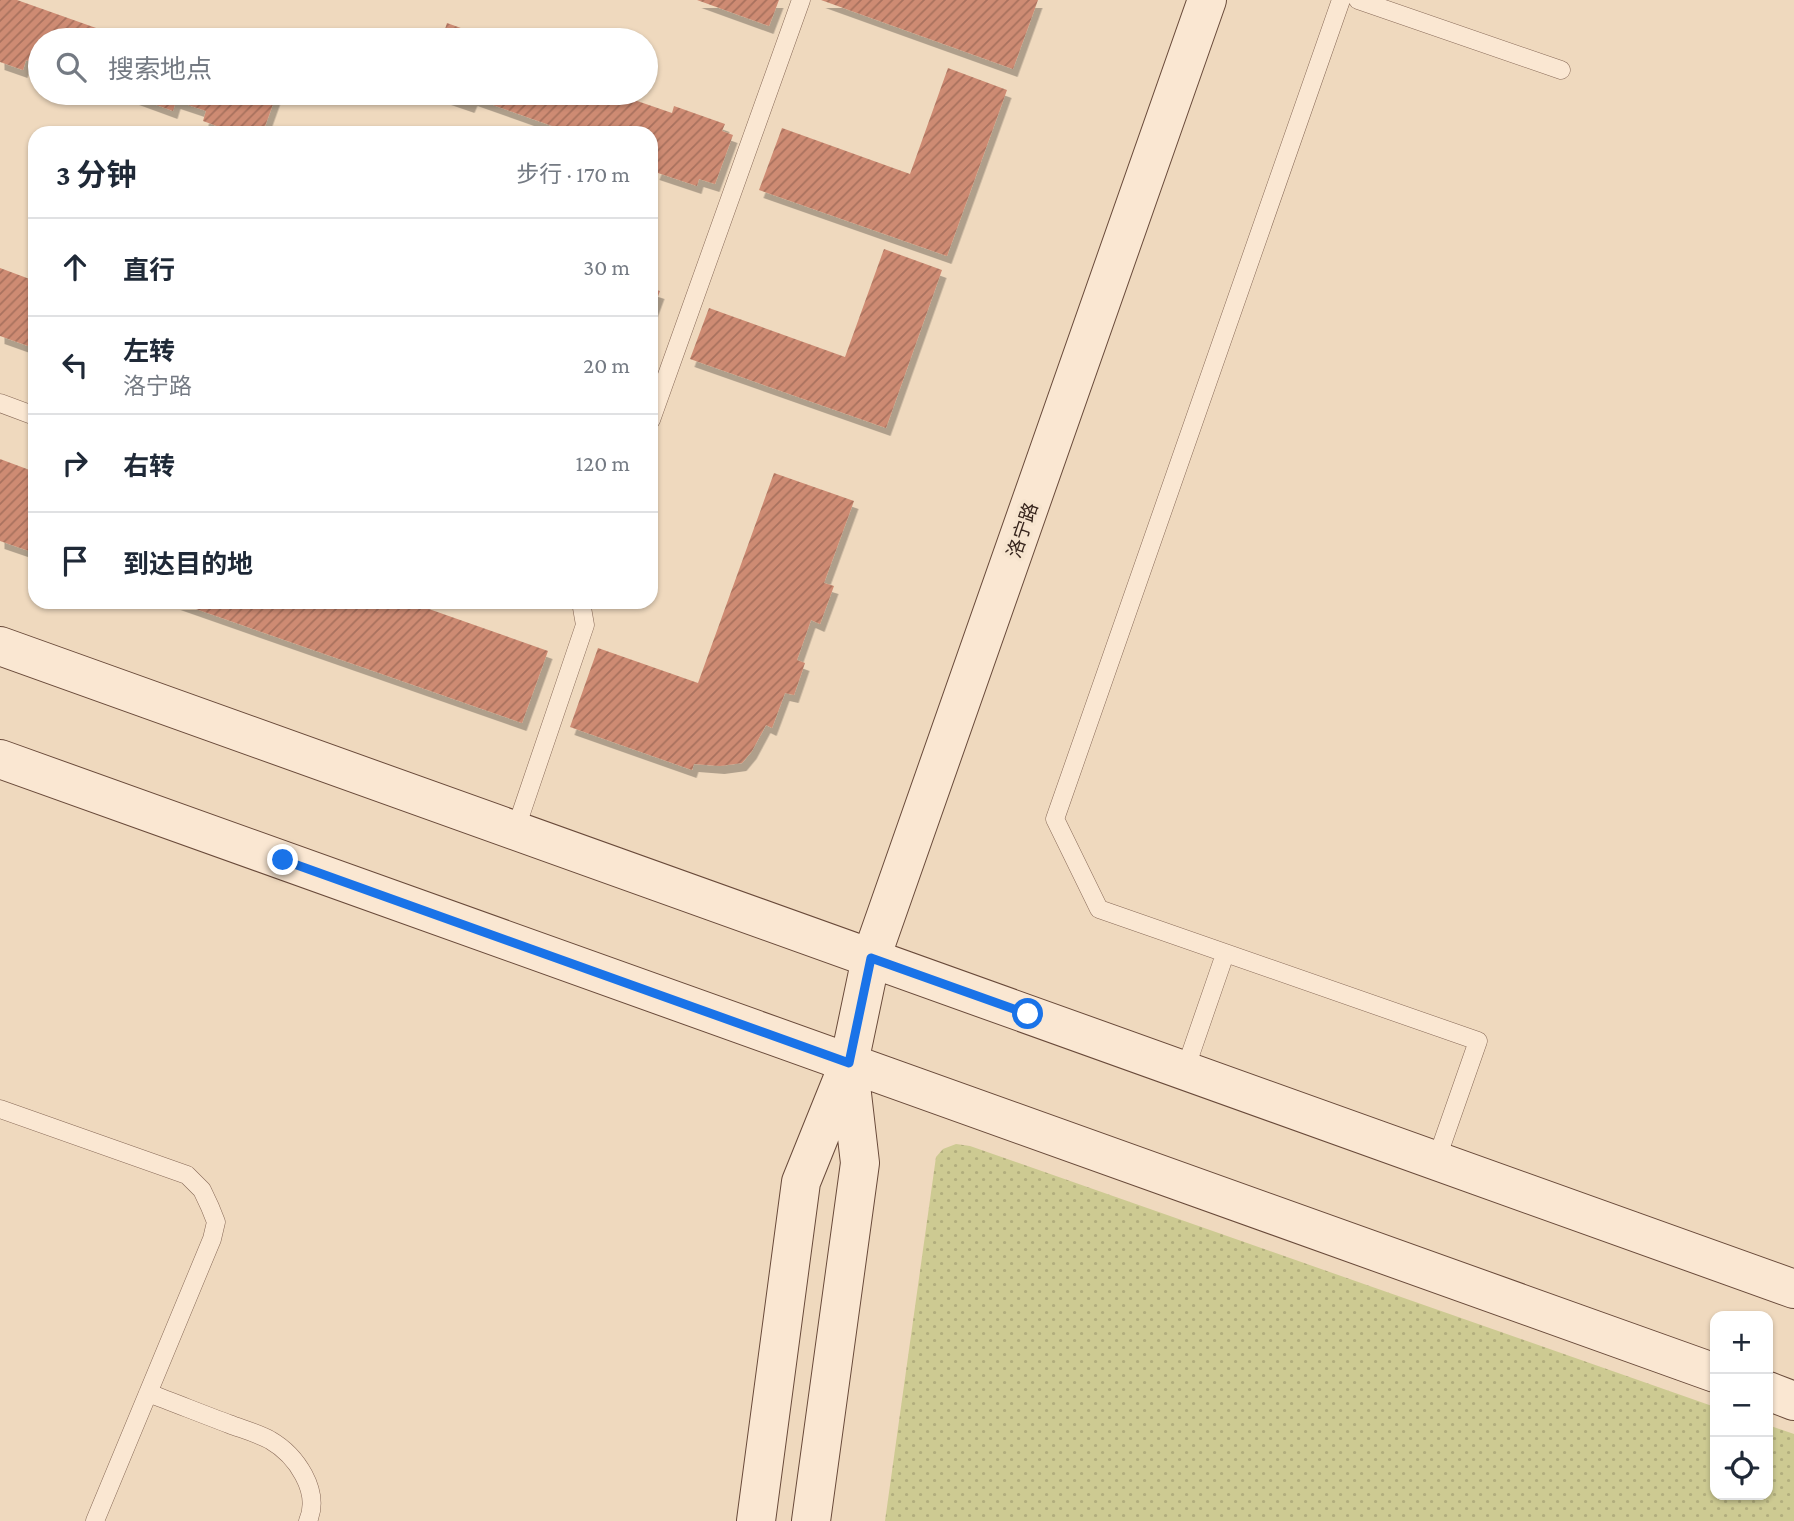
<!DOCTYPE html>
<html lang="zh">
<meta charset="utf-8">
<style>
:root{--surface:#fff;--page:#f6f6f7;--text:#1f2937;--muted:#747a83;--line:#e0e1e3}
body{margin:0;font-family:"Crimson Pro","Noto Sans SC",serif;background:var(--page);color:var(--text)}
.controls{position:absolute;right:21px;bottom:21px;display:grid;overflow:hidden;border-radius:14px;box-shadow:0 2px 5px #0004}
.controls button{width:63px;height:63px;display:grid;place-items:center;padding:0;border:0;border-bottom:2px solid var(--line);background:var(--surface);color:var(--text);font:35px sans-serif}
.stop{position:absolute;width:21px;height:21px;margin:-16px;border:5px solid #1a73e8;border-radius:50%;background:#fff}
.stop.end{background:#1a73e8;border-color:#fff;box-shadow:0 2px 7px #0008}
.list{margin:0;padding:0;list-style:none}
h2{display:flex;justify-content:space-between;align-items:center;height:91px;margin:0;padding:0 28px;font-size:30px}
h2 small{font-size:23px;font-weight:400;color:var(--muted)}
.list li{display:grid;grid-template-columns:46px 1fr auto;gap:21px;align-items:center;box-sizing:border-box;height:98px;padding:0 28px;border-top:2px solid var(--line)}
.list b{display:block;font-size:26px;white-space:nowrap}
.list p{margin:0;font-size:23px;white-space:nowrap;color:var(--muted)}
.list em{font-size:23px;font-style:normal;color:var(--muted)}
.icon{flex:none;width:38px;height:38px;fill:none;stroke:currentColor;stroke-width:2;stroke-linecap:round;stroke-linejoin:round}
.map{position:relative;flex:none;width:1794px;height:1521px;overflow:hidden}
.search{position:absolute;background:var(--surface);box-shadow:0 2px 5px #0004;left:28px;top:28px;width:630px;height:77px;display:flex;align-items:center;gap:18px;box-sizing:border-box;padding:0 24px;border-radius:38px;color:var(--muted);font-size:26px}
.panel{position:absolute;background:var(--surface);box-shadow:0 2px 5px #0004;left:28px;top:126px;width:630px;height:483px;border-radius:21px}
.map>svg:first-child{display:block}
.grass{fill:url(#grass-dots)}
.building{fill:url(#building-hatch);filter:url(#shadow)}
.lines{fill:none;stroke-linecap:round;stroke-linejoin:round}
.lane-casing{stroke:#876957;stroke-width:19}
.secondary-casing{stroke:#694a3a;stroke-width:40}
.lane{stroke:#fae7d2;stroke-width:18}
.secondary{stroke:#fae7d2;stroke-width:38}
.route{stroke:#1a73e8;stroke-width:9}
.labels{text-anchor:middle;stroke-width:7;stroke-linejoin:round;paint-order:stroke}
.street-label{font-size:19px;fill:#36241c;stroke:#f6e4ce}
</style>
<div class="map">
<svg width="1794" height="1521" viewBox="0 0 1794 1521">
<defs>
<pattern id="grass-dots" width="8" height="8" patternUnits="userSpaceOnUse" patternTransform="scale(1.75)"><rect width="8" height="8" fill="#cdca92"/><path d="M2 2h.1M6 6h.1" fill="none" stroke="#b1ad7d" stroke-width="1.8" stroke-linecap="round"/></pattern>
<pattern id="building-hatch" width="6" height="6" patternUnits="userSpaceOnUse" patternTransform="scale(1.75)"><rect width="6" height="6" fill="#ce8b73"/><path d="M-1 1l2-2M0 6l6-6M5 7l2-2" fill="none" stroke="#a8715e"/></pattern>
<filter id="shadow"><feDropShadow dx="4.5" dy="8" stdDeviation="0" flood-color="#0004"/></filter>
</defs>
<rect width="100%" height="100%" fill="#efd9be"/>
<path class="grass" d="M956 1144 970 1146 1715 1407V1495H1768V1425L1794 1434V1521H885L936 1157 943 1149Z"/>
<path class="building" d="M0 0H17L130 40H40V65L26 60 23 70 0 62Z
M697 0H779L769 26Z
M821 0H1038L1013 69Z
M447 23 494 40H430L435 29 444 32Z
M139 31 165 40H136Z
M948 68 1007 90 947 256 759 190 782 128 910 174Z
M133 93H277L263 132 250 127 248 133H236L203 121 206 111 176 101 173 111 132 96Z
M435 93H614L672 113 674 106 725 124 722 131 733 135 715 184 699 179 697 186 655 172 658 164 651 161V133H572L473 98 470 105Z
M884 249 942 270 886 428 690 359 709 308 845 357Z
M0 268 35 281V338L31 347 0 336Z
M651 288 660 291 651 315Z
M0 459 35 472V553L0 541Z
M774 473 854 501 824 583 834 586 820 624 811 620 797 660 805 663 794 695 785 693 772 728 766 725 752 751 742 763 720 766 694 764 692 770 570 727 598 648 698 683Z
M176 602H409L548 651 522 723Z"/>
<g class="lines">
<defs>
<path id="lane" d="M1341 0 1055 819 1099 909 1478 1041 1436 1161
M1358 0 1561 70
M0 403 35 416
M651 420 801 0
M515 831 585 625 581 602
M1185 1070 1225 954
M0 1109 187 1175 202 1190 210 1207 216 1222 212 1239 95 1521
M148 1393C175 1403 202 1414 229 1424 242 1429 257 1433 270 1440 296 1455 321 1491 308 1521"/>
<path id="secondary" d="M0 646 1794 1289
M0 759 1715 1373
M1768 1391 1794 1401
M756 1521 801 1182 849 1063 871 958 1207 0
M811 1521 860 1163 849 1068"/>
</defs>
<use href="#lane" class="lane-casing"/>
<use href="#secondary" class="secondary-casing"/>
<use href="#lane" class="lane"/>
<use href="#secondary" class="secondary"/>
</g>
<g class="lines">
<path class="route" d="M283 860 849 1063 871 958 1028 1014"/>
</g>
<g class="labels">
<g class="street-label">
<text transform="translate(1022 530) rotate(-71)" y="7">洛宁路</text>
</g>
</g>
</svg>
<div class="controls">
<button>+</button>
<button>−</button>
<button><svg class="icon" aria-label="locate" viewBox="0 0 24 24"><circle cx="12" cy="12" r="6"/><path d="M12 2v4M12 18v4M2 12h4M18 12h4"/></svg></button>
</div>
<div class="stop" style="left:1028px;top:1014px"></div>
<div class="stop end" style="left:283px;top:860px"></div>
<div class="search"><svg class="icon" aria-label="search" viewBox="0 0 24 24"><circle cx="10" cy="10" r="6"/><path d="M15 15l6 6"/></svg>搜索地点</div>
<section class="panel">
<h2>3 分钟<small>步行 · 170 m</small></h2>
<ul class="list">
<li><svg class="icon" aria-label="ahead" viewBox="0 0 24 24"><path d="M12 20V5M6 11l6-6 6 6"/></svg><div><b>直行</b></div><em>30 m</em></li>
<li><svg class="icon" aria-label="left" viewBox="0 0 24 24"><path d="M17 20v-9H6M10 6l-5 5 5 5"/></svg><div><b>左转</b><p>洛宁路</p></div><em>20 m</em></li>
<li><svg class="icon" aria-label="right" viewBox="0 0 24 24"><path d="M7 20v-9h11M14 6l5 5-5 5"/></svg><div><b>右转</b></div><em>120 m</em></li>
<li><svg class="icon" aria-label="arrive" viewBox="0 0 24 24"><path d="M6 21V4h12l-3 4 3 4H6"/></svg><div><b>到达目的地</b></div></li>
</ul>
</section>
</div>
